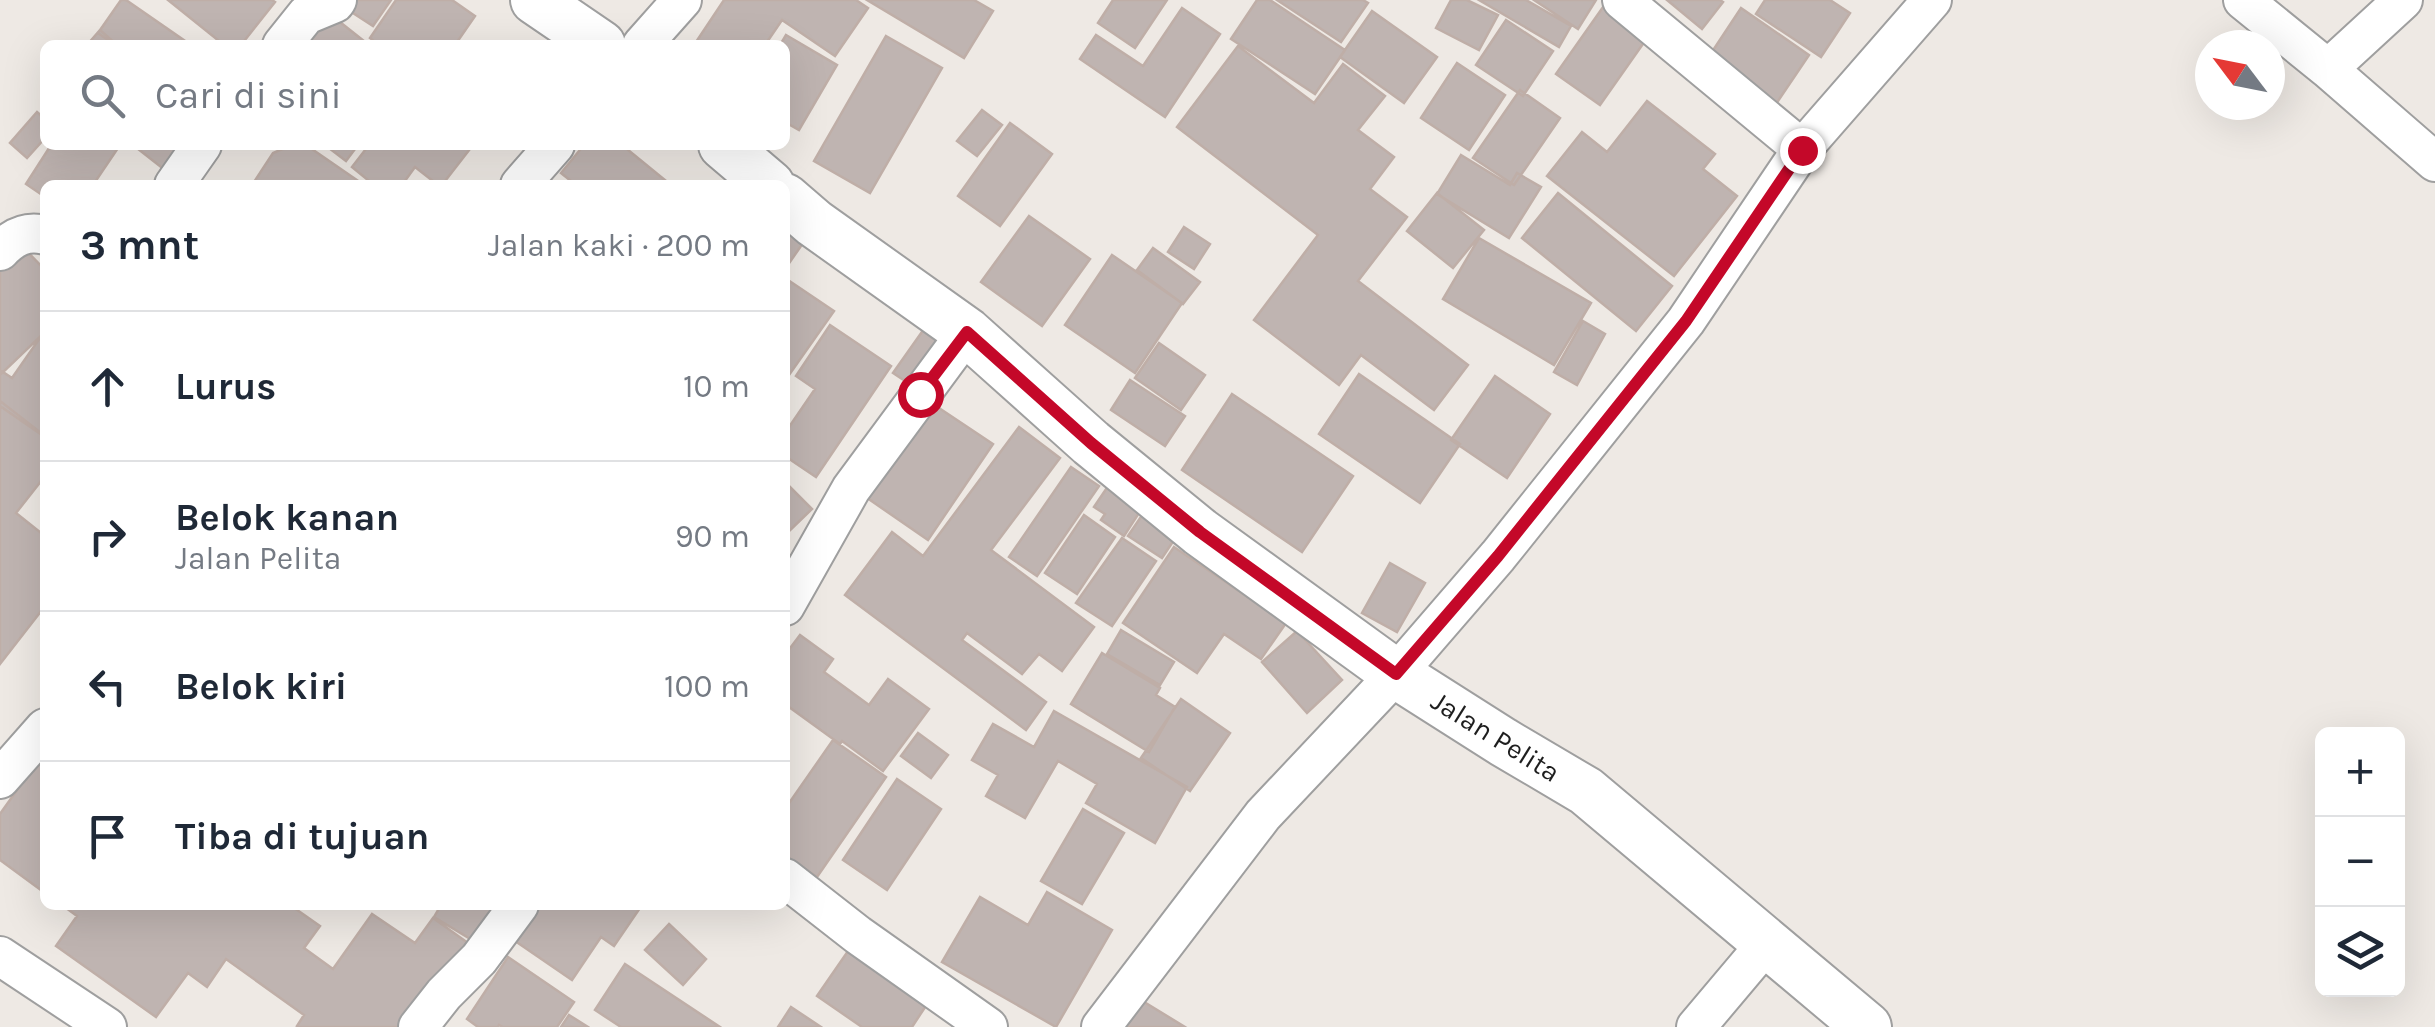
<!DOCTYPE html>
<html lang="id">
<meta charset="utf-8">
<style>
:root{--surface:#fff;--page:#f2f2f3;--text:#1f2937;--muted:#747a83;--line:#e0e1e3}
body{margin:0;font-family:Karla,sans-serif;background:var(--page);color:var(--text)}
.controls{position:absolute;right:30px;bottom:30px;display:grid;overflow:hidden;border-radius:15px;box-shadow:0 10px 40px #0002}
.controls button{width:90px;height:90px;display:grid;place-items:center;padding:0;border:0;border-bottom:2px solid var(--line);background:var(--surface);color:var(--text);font:50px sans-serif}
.compass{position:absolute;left:2195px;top:30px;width:90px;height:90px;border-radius:50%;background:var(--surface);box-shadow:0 10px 40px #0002;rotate:302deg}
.stop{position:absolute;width:30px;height:30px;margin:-22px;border:8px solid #c40829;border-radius:50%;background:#fff}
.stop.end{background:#c40829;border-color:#fff;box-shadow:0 2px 10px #0008}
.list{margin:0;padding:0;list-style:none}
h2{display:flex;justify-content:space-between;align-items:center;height:130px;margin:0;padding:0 40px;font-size:42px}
h2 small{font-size:32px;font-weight:400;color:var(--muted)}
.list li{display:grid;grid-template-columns:65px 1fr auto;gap:30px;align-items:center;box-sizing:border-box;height:150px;padding:0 40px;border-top:2px solid var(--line)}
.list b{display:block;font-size:38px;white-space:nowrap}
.list p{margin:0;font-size:32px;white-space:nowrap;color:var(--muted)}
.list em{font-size:32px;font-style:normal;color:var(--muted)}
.icon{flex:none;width:55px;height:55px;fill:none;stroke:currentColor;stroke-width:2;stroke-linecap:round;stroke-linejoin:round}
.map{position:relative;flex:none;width:2435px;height:1027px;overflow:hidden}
.search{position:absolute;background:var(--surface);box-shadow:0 10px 40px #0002;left:40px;top:40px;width:750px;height:110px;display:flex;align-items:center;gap:25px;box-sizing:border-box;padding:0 35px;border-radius:15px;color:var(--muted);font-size:38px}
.panel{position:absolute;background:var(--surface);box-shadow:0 10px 40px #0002;left:40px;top:180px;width:750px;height:730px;border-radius:15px}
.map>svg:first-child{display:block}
.building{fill:#bfb4b1;stroke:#bfaea7;stroke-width:2.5}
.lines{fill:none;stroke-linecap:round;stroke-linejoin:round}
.minor-casing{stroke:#9f9f9f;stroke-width:42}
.tertiary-casing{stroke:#9f9f9f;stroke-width:52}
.minor{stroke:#fff;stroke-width:38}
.tertiary{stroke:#fff;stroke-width:48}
.route{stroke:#c40829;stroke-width:12}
.labels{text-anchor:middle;stroke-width:10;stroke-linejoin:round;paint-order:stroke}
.street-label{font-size:28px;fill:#1e1e1e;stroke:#fff}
</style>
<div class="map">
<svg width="2435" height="1027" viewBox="0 0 2435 1027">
<rect width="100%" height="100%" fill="#eee9e4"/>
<path class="building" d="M121 0H126L191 45H115L98 33Z
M168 0H272L275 2 241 45H224Z
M346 0H391L373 26 342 6Z
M396 0H452L475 16 455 45H379L370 38Z
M724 0H856L868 8 835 56 782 20 765 45H694Z
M867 0H974L993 11 964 58Z
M1113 0H1167L1135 48 1098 23Z
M1257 0H1270L1345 50 1315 94 1231 39Z
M1277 0H1363L1368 3 1341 42Z
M1451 0H1467L1498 15 1479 50 1436 28Z
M1479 0H1526L1571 26 1559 47Z
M1534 0H1596L1578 29Z
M1608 0 1652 31 1600 105 1556 74Z
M1667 0H1720L1723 2 1702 29Z
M1765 0H1830L1850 13 1821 57 1756 14Z
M1182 8 1220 34 1165 117 1080 59 1096 35 1143 66Z
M1741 8 1809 55 1772 110 1704 64Z
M326 11 369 45H311L303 39Z
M1372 11 1437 57 1404 103 1340 57Z
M1506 20 1553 51 1523 96 1476 65Z
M100 30 117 45H87Z
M786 35 837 65 799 130 785 122V45H780Z
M886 36 942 68 870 193 814 161Z
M1238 46 1314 103 1343 64 1385 96 1358 130 1394 157 1370 189 1407 217 1358 281 1468 365 1434 410 1361 355 1339 385 1254 320 1318 235 1177 127Z
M1457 63 1505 95 1469 150 1421 118Z
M1520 90 1560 118 1514 185 1473 158Z
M1647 101 1715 154 1703 169 1737 196 1674 276 1547 176 1582 132 1607 152Z
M982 110 1002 125 977 156 957 141Z
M37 112 45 119V138L27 158 10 143Z
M1010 123 1052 154 1000 226 958 196Z
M51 145H120L93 185H45V197L26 184Z
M133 145H192L170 174Z
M292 145H306L364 185H252L273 153Z
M325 145H358L346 161Z
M369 145H473L442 185H438L415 167 402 185H374L352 167Z
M584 145H622L671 185H576L561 173Z
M1461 155 1510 185 1517 173 1541 187 1509 238 1437 194Z
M1437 193 1484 230 1453 268 1407 231Z
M1558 193 1672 286 1636 331 1522 238Z
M785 215 810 233 785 269Z
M1029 216 1090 259 1042 326 981 282Z
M1184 227 1210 244 1194 269 1168 252Z
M1479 238 1591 303 1554 365 1443 299Z
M19 243 45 270V332L0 375V261Z
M1153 248 1200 282 1183 304 1137 270Z
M1112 255 1182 303 1135 373 1065 325Z
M785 278 834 311 789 375 785 372Z
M1583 321 1605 334 1577 385 1554 372Z
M830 325 891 366 816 477 785 456V433L815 389 796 376Z
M924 329 951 348 920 391 893 373Z
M42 335 45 337V437L0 406V370L12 378Z
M1159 343 1205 375 1181 410 1135 378Z
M1359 374 1460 444 1420 503 1319 434Z
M1495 376 1550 414 1507 478 1451 440Z
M1130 380 1185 416 1165 446 1111 410Z
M1232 394 1353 476 1302 552 1182 470Z
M921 396 993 444 928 540 857 491Z
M0 401 45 436V476L16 513 45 536V606L0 664Z
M1019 427 1060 458 991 550 1094 627 1062 671 1039 654 1022 674 967 633 962 640 1046 702 1026 730 845 595 892 532 923 556Z
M1071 467 1099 486 1037 576 1009 557Z
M1117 473 1150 496 1124 536 1101 520 1105 514 1094 507Z
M785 482 812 509 785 535Z
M1149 505 1182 528 1162 558 1128 536Z
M1084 515 1115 537 1077 594 1045 573Z
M1122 538 1156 561 1112 626 1076 603Z
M1174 547 1286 623 1261 659 1224 634 1197 673 1123 623Z
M1390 563 1425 583 1397 632 1362 613Z
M1121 630 1174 662 1160 685 1107 654Z
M1297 631 1342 680 1307 713 1262 662Z
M800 635 833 659 824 672 869 705 888 679 929 709 883 771 842 741 840 744 785 704V655Z
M1102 653 1160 688 1156 695 1175 707 1149 752 1071 704Z
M1181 699 1230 733 1190 791 1141 758Z
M1054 711 1187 787 1155 843 1086 803 1097 784 1058 761 1025 818 986 796 998 775 972 760 993 724 1034 747Z
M918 733 948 755 931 778 901 756Z
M833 740 886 777 817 877 785 855V809Z
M45 751V893L0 860V814Z
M897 779 941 809 887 890 843 860Z
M1083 809 1124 833 1082 904 1041 881Z
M1047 892 1112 930 1056 1027 942 962 980 897 1028 925Z
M62 905H290L320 926 304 948 333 969 372 914 415 943 433 918 468 943 408 1027H299L297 1026 304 1015 226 959 207 987 188 973 156 1017 56 946 77 916Z
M441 905H507L482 946 434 917Z
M539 905H642L614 946 601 937 572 980 515 941Z
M669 924 706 959 683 985 645 950Z
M855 941 933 995 912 1027H862L817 996Z
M508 957 574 1002 557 1027H503L499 1025 498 1027H478L467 1019Z
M625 964 720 1027H621L595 1010Z
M1136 997 1185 1027H1118Z
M791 1007 821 1027H778Z
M569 1015 588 1027H561Z"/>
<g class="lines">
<defs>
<path id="minor" d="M1622 0 1802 149
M2243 0 2328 69 2435 162
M282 45 306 15 335 3 337 0
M642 45 682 0
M2328 69 2403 0
M174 185 202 145
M520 185 555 145
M0 251C12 238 26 230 45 235
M785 606 851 489 967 332
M0 779 45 728
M785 878 858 935 988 1027
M0 956 107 1027
M418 1027 444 994 479 959 519 905
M1101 1027 1263 815 1396 674 1498 556 1686 321 1802 149 1932 0
M1696 1027 1766 944"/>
<path id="tertiary" d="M535 0 601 45
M723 145 770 185
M785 198 814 223 967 332 1091 443 1200 532 1396 674 1503 742 1586 791 1867 1027"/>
</defs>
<use href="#minor" class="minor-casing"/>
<use href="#tertiary" class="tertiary-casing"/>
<use href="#minor" class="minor"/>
<use href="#tertiary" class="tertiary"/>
</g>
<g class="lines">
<path class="route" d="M920 394 967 332 1091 443 1200 532 1396 674 1498 556 1686 321 1802 150"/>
</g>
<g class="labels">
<g class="street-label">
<text transform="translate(1496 736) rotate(32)" y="10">Jalan Pelita</text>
</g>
</g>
</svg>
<div class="controls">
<button>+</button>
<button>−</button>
<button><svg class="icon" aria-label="layers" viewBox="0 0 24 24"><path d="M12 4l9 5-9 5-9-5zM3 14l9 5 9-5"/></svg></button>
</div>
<svg class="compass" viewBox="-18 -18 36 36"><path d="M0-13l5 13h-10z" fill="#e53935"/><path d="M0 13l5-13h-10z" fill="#747a83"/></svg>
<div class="stop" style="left:920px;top:394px"></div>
<div class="stop end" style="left:1802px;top:150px"></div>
<div class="search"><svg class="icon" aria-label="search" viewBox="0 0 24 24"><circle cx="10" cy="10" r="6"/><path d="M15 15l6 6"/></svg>Cari di sini</div>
<section class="panel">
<h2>3 mnt<small>Jalan kaki · 200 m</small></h2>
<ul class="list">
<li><svg class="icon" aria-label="ahead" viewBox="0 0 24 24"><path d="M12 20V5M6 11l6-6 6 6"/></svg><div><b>Lurus</b></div><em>10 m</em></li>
<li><svg class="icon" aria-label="right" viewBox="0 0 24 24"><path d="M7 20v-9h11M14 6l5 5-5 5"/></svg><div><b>Belok kanan</b><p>Jalan Pelita</p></div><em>90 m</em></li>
<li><svg class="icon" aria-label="left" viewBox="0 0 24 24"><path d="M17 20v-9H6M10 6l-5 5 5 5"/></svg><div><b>Belok kiri</b></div><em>100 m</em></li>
<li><svg class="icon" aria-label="arrive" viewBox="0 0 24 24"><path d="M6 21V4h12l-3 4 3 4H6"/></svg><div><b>Tiba di tujuan</b></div></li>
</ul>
</section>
</div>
